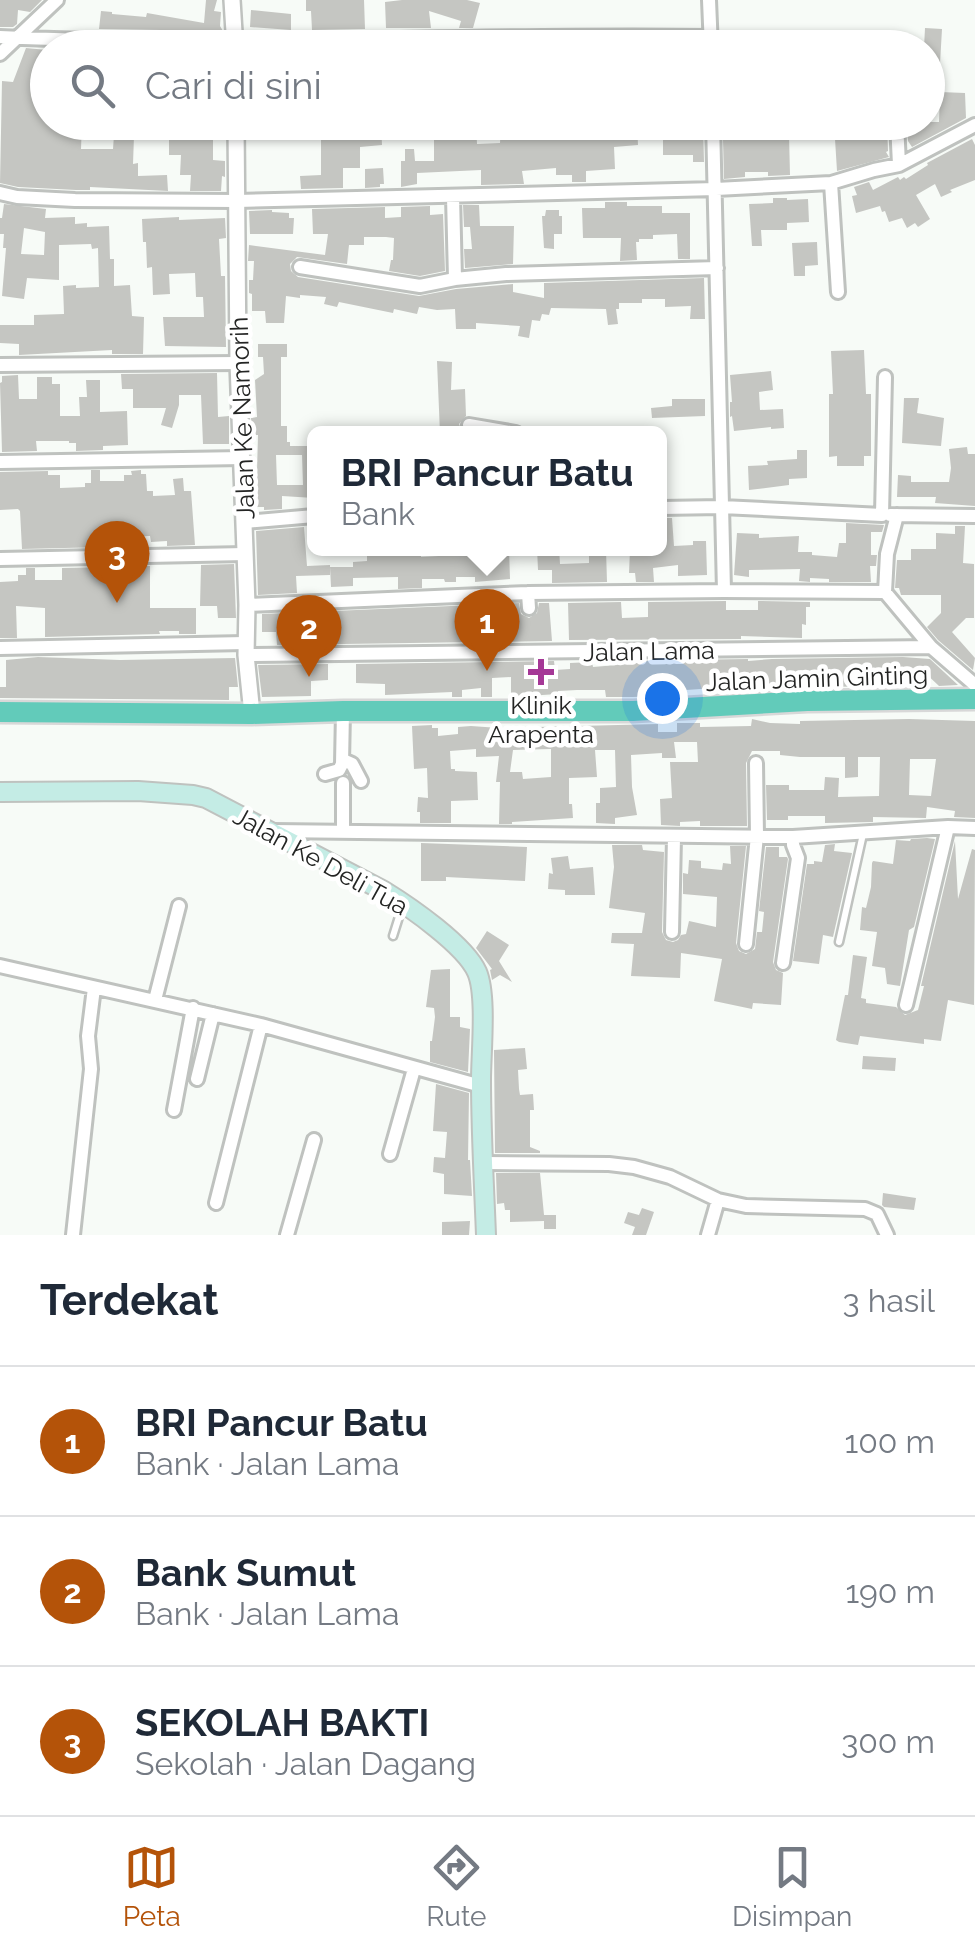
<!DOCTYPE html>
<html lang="id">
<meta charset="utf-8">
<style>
:root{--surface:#fff;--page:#f6f6f7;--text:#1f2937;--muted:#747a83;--line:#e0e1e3;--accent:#b45309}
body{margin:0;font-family:Raleway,sans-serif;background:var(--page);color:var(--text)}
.you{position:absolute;left:662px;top:698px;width:35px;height:35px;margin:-25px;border:8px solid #fff;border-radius:50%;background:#1a73e8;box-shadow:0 0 0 15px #1a73e833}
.badge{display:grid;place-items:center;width:65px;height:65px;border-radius:50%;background:var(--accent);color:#fff;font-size:32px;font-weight:700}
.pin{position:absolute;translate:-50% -82px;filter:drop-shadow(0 2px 5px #0008)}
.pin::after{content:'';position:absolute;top:52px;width:35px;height:30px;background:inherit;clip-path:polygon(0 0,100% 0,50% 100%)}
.popup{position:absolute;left:307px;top:426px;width:360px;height:130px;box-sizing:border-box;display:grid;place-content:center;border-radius:15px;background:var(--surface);filter:drop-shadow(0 2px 8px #0005);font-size:32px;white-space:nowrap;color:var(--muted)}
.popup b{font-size:38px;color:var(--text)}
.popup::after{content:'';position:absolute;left:50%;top:100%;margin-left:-20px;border:20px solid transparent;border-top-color:var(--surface)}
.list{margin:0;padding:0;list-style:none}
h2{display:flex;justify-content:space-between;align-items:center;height:130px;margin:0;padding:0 40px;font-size:42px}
h2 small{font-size:32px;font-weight:400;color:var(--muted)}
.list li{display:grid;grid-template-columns:65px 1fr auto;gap:30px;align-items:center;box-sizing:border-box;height:150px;padding:0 40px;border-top:2px solid var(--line)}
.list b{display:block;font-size:38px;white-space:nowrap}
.list p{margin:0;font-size:32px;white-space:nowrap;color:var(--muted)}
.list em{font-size:32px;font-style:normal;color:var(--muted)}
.icon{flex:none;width:55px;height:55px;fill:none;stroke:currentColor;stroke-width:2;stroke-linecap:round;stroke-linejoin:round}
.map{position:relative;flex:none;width:975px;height:1235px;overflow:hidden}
.search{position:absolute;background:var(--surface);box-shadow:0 2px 8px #0004;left:30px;right:30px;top:30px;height:110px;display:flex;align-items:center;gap:25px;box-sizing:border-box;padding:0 35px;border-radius:55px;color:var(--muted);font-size:38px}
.sheet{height:580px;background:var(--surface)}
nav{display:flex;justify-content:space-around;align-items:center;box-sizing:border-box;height:140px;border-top:2px solid var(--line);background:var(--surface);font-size:28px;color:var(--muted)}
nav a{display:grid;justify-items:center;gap:5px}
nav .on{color:var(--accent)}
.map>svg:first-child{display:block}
.building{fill:#c5c6c2;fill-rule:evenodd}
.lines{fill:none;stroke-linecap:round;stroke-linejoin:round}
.service-casing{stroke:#bfc2bf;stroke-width:11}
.minor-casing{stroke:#bfc2bf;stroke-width:18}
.tertiary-casing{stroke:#bfc2bf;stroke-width:20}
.secondary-casing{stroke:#bfc2bf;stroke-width:22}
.trunk-casing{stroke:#d8d8d8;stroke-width:25}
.service{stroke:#fff;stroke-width:6}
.minor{stroke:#fff;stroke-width:12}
.tertiary{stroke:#fff;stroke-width:15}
.secondary{stroke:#c4ece5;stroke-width:18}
.trunk{stroke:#62cbba;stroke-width:20}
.poi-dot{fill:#a53796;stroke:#fff;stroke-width:4}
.labels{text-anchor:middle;stroke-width:9;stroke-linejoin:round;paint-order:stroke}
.street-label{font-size:25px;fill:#242524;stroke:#fff}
.poi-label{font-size:25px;fill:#242524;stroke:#fff}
</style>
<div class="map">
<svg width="975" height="1235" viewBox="0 0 975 1235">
<rect width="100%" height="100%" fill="#f7fbf7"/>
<path class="building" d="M0 0H42L30 12 18 10 17 24 13 27H0Z
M206 0H217L214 11 221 12 220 26 223 31 99 29 101 11 112 12V14L146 17 147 13 204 23Z
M306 0H364L365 29 312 30 311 11H306Z
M402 0H467L480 3 473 28H459L461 21 429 11 431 28H386L385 2Z
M251 10 291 14V30L250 27Z
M925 28 942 29 938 99 928 101V48H924Z
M26 48 47 50 34 86 46 87 45 113H48V122H82L81 149H113L114 135 134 136 133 164 138 163V176L167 175 168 191 90 187V190H76L18 187 0 183 2 81 13 82Z
M940 92 965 93 966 118 912 147 908 141 907 130 914 126V122H939Z
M149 122 222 124 221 134H213V160L225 161V177L222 176 221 191H190L191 175H180L181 155H169V131L149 129Z
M308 122H381L382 145 360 147V168H343V188L301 189 300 176 321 175V132H309Z
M442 122H476L477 144 500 143 501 122H523V128L544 127V133L567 132V122L637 123 638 145 614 147 615 169 586 171V182H572V175H556V168L522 171 524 184 481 185V170L417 173V184L401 187V161H405V149H414L415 161H434V132H442Z
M682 122H703L704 162H693V155H663V131H681Z
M732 122H786V134H789L790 175 768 176V172H745V177L724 179 723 140 733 139Z
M854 122H887L888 151 886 152 889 157 837 171 835 139 853 138Z
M972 139 975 145V180L950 190 952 192 941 197 935 184 916 195 930 219 918 227 915 223 907 228 902 218 889 222 885 211 882 212 880 206 856 213 852 196 857 195 854 187 869 182 873 190 898 177 900 180 904 177 906 179 928 165 927 163Z
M383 168 384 184H380V187L365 188V169Z
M773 198H787V200L808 199 809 222 787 223V230H761L762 246H752L749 204 773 203Z
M605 202H627V206H662V213H690V259H678L677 234 653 235V239H639V242H636L637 260 620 261 621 238H583L582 208H605Z
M4 204 46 209 45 218 75 217V224L87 223V227L109 226 110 259H114V286L130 285 132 316 144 317 143 354H112V350L19 355V344L0 343V325H34V315L64 314 63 286 76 285V288L99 287 98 248 92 249 91 244 59 245V280L27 278 24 299 2 296 6 248H3L4 234H0V218H2ZM24 228 45 232 44 255 21 254Z
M463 205H479L480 226H514L513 264 465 268 464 249H472L470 227H464Z
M430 206V215L443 214 445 271 420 276 389 271 391 260H393L394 238 386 237H364V245H349L347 264 297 257 290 264 291 271 298 277 419 296 456 289 513 284V292L544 298V283L704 278 705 319H690L691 306 665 307V299H642V303H619V309H616L618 324 608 325 606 309 551 308 549 315 542 314 540 321 532 320 529 338 518 336 520 326 476 323V329H456L455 309 437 310 419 307 417 314 394 309 393 313 339 302 337 307 324 304 326 297 300 295V298L286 296 284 323H266L265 311H252V294L249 293V280H253L254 261H248L249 245 325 255 328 234H313L312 209 385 207V218L401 217V207Z
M272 210V212L289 213V218H294L293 234H250L249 211Z
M546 210H559V216H562V234H554V249L544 248 542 216H545Z
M179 217V220L225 218 226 238 219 239 221 276H225L226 347 165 346 163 317H204L203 297H196L195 273 169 274 170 294 153 295 152 267 147 268 146 242H143L142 219Z
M817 242 818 265 805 266V276H794L792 243Z
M258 344H287V357H281V426H287V442H290V446H314V498L282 496V509L264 510V507H256L258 435H252L251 418 257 417 255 380 264 374 263 357H258ZM276 455H302L303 485H277Z
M864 350 866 394H871V456H864V466H837V456L829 457V394H833L831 351Z
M437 361 452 362 451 390 465 389 466 416 459 424 463 434H440Z
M771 371 773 390 759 392 760 410 783 409 784 428 771 429V427L734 431 732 416 730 417V402H732L730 375Z
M217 373 218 417 229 416V444H203L201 395H179V405L172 428 161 425 166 408H133V389H122L121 374Z
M18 375 19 399H37V377H52V384H60V416H80L79 397H87L86 380H100V412L127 411 128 445 103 446V450L76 451V443H69V441H36L37 451 2 452 0 383 2 382V376Z
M904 398H919L917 413 944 418 941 446 902 443Z
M672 399H705V416L652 418 651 408 672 406Z
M967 447 968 454H975V506L935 503 936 497H897L898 475 911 476V482H949L951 468 949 449Z
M797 450H807V478L789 479V485L749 490 748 466 768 465 767 461 797 459Z
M91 470H100V481H124V475H132L131 471 141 470V474H146L147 491H153V496L175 495 173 479 183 478 184 491H191L195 545 167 546V541L151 542 150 536 121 537 122 544H106L107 547 22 549 20 511 18 509 0 510V472L48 471V475H60V488L85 487V483H91Z
M660 518H672L674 546 693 545V541H706L707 575 678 576V565L653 568 654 582H636L635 573H629L630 550 660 549Z
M846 523 884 525 882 532H871V555H877L876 566H870L871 582H829V579L810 578V582L799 581 800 569 749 570V577L734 575 737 533 759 534V538L799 536 798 552H812V555L837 557 839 543H846Z
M955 526H965L963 563 974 564V618H966L952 632 975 658 973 670 938 640 927 627 941 613V595H901L899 588H895L897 560H911V549H936V533L955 534Z
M304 527 307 566 330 565V575L296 576 297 593 258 595 256 531Z
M367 548H396V553H421V557L474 554 492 552V548H509L510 579 475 582V577H456V582H445L444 579H422V588L398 589V577L353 578V586L331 587 330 567H353V562L367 561Z
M537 548H559L560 564 589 563V550L606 549 607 582 552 583V570H538Z
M234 564 236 618H218L217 606H200L201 565Z
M131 566H150V608H196V634H179V631H159L160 634 45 637V608L16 606 17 638H0V582L18 581V575H26V568H35V580H62V568L111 567V581H131Z
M726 601V610H758V601L810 602V607H806V625L802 624V638L741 636V639L569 640 568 603 621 602 622 618 648 617V602Z
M519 603 521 614 529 618 537 613 539 603H549L552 641 277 645 276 632H262V614Z
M38 657 120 660 235 658 238 687H229V700L0 698V687H6V660Z
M903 657 930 659 958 685 939 686 922 670V686L807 687 739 691V689L715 688 657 692V696L633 697H606L605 690H577L558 691V694L511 697V677L492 678V697H481V688L462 690V697H452V692L385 695V684L356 683V664L554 661 555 670 570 669V663L592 662 593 667 617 665 616 661 748 659V661L772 659Z
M328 664V680L311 681V696L262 697 258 665Z
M752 719 770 723 800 724V721L909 719 975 721V818L954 817 955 811 927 807 926 818 873 817V822L825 823V816H788V820H767L766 785H789V790H824L825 777 839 778 838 797 879 796 880 757H858V777L845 778V757H800L780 755V751H752L746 763 747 826H700V821L680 822V826L661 825 660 799 672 798 670 762H698L697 742H674L676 758H662V753L631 755 632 787 637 815 615 818V824L596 823V803H600V788L616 787 615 750H595L597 777 569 778V804H572L573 818 512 822V824H499L500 782H496L499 756 476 757V749L450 751 451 769H455V771L477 772 478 800 451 801V823H420V812H417L418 797 428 798 427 768 414 769 412 726 432 725V728H438V736L458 734V727L471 726 499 728 658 724V732H677V723H700V727L751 726ZM551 749V777L523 779 522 772H510L513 750ZM910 759H936L931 796 909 795Z
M927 838 935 839 914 927 909 930 900 986 887 984 885 968 872 966 877 932 860 930 862 907 866 908 871 887 872 863 873 861 893 864 896 840 910 841 911 839Z
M955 841 958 899 972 849 975 850 974 1005 948 1000 941 1041 924 1039V1044L860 1036 858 1045 839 1042 836 1040 845 995H848L853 955 867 957 861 998 866 999V1003L896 1007 905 1015 918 1010 924 986H921Z
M421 843 527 847 525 881 446 877V881H421Z
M835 844 834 851 852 853 833 937 823 935 819 964 793 961 807 864H814V861L822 862 825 845Z
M612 845H642L643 850 664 852 662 932 666 940 673 942 678 940 681 935 686 934 689 921 716 927 717 897 683 894V873L688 874 689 860 701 861V868L722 870 723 863 731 864 730 846H746L736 943 739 951 746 954 755 949 757 932H762L764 912 759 911 766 847H779V857H787L788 859 773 962 776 970 783 973 781 1005 753 1003 752 1009 714 1001 722 959 681 953 680 978 631 976 634 944 611 943 612 933H642L645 913 609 908 614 867Z
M568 856 570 869 593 867 595 895H565V890L548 889 549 873 553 874 551 858Z
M487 931 509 945 499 961 512 982 500 975 492 980 490 970 492 969 476 948Z
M450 969V1017H460V1027L470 1029 468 1072 430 1062V1041H432L435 1017 434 1008 426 1007 431 970Z
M525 1048 527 1069 518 1070 519 1089 520 1095 533 1094 534 1110H530V1147L540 1151V1153H495L494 1050Z
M863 1056 896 1058 895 1071 862 1069Z
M436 1084 469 1093 468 1160H470L472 1196 444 1194V1174L433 1172 434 1157 445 1158 447 1132 433 1131Z
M496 1173H540L544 1215H556V1229H544V1221L510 1222V1210H505L504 1203 497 1204Z
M883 1193 916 1198 914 1210 884 1207 882 1205Z
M642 1208 654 1212 646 1235H632L635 1227 624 1223 628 1212 639 1215Z
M470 1221 469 1235H442V1222Z"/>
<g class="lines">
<defs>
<path id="service" d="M393 936 403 904
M839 942 863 834"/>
<path id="minor" d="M709 0 711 48
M0 37C237 48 474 33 710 37
M0 54 57 0
M713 122 724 591
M897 122 899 165
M831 183 838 292
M0 193 17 197 75 200 237 201 716 189 831 183 874 170 899 165 975 125
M453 196 455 279
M300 267 420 286 455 279 506 274 717 268
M0 365 238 363
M469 425 516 433
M0 462 243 458
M660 508 722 507 882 515 885 377
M890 515 975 516
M897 515 887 554 885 592 931 647 975 685
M245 522 314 516
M0 559 245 554
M528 593 529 608
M247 605 528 593 724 591 885 592
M0 648 245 643
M246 655 931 647
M343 760 352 764 361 781
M325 774 339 770 342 764 343 711
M273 831 793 837 948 827 975 828
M343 832V783
M672 932 674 837
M746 944 757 836 756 763
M783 963 798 858 793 845V837
M0 966 261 1025 481 1086
M155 1000 179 906
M906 1005 948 827
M197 1079 213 1014
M174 1110 193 1008
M390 1154 414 1069
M484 1163 609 1164 634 1167 670 1177 718 1200 746 1206 865 1209 877 1214 887 1235
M216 1203 261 1025
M73 1235 91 1069 88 1036 94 988
M287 1235 314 1140
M708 1235 718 1200"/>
<path id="tertiary" d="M232 0 235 48
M236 122 238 363 247 605 246 655 252 714"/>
<path id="secondary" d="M0 792 138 791 193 795 206 798 384 891C410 907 465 945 477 972 487 995 481 1053 481 1080 481 1132 484 1183 486 1235"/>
<path id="trunk" d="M0 712 252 714 343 711H633L807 701 975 699"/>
</defs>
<use href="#service" class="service-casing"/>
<use href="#minor" class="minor-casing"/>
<use href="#tertiary" class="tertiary-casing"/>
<use href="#secondary" class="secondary-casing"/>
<use href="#trunk" class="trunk-casing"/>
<use href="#service" class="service"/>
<use href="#minor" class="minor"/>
<use href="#tertiary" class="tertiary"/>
<use href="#secondary" class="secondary"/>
<use href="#trunk" class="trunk"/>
</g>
<path class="poi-dot" d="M536 657h10v10h10v10h-10v10h-10v-10h-10v-10h10z"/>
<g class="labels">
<g class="street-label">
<text transform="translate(242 418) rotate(-92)" y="9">Jalan Ke Namorih</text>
<text transform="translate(649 651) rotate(-1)" y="9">Jalan Lama</text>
<text transform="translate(817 678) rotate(-2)" y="9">Jalan Jamin Ginting</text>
<text transform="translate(321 861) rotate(29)" y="9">Jalan Ke Deli Tua</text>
</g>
<g class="poi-label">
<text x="541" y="714">Klinik<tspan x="541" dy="29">Arapenta</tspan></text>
</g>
</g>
</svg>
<div class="you"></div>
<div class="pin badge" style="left:487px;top:671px">1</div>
<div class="popup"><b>BRI Pancur Batu</b>Bank</div>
<div class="pin badge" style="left:309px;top:677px">2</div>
<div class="pin badge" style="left:117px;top:603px">3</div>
<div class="search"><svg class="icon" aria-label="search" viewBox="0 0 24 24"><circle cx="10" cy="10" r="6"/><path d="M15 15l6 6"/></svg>Cari di sini</div>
</div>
<section class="sheet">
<h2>Terdekat<small>3 hasil</small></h2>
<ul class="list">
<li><span class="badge">1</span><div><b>BRI Pancur Batu</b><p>Bank · Jalan Lama</p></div><em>100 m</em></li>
<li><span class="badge">2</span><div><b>Bank Sumut</b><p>Bank · Jalan Lama</p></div><em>190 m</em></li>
<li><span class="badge">3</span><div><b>SEKOLAH BAKTI</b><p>Sekolah · Jalan Dagang</p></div><em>300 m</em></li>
</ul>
</section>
<nav>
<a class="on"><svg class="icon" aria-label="map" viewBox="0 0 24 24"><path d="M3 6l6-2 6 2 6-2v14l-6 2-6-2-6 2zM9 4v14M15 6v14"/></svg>Peta</a>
<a><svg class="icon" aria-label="directions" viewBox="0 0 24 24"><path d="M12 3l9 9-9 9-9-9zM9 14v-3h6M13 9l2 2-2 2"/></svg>Rute</a>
<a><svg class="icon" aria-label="saved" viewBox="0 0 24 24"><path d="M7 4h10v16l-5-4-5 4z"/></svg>Disimpan</a>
</nav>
